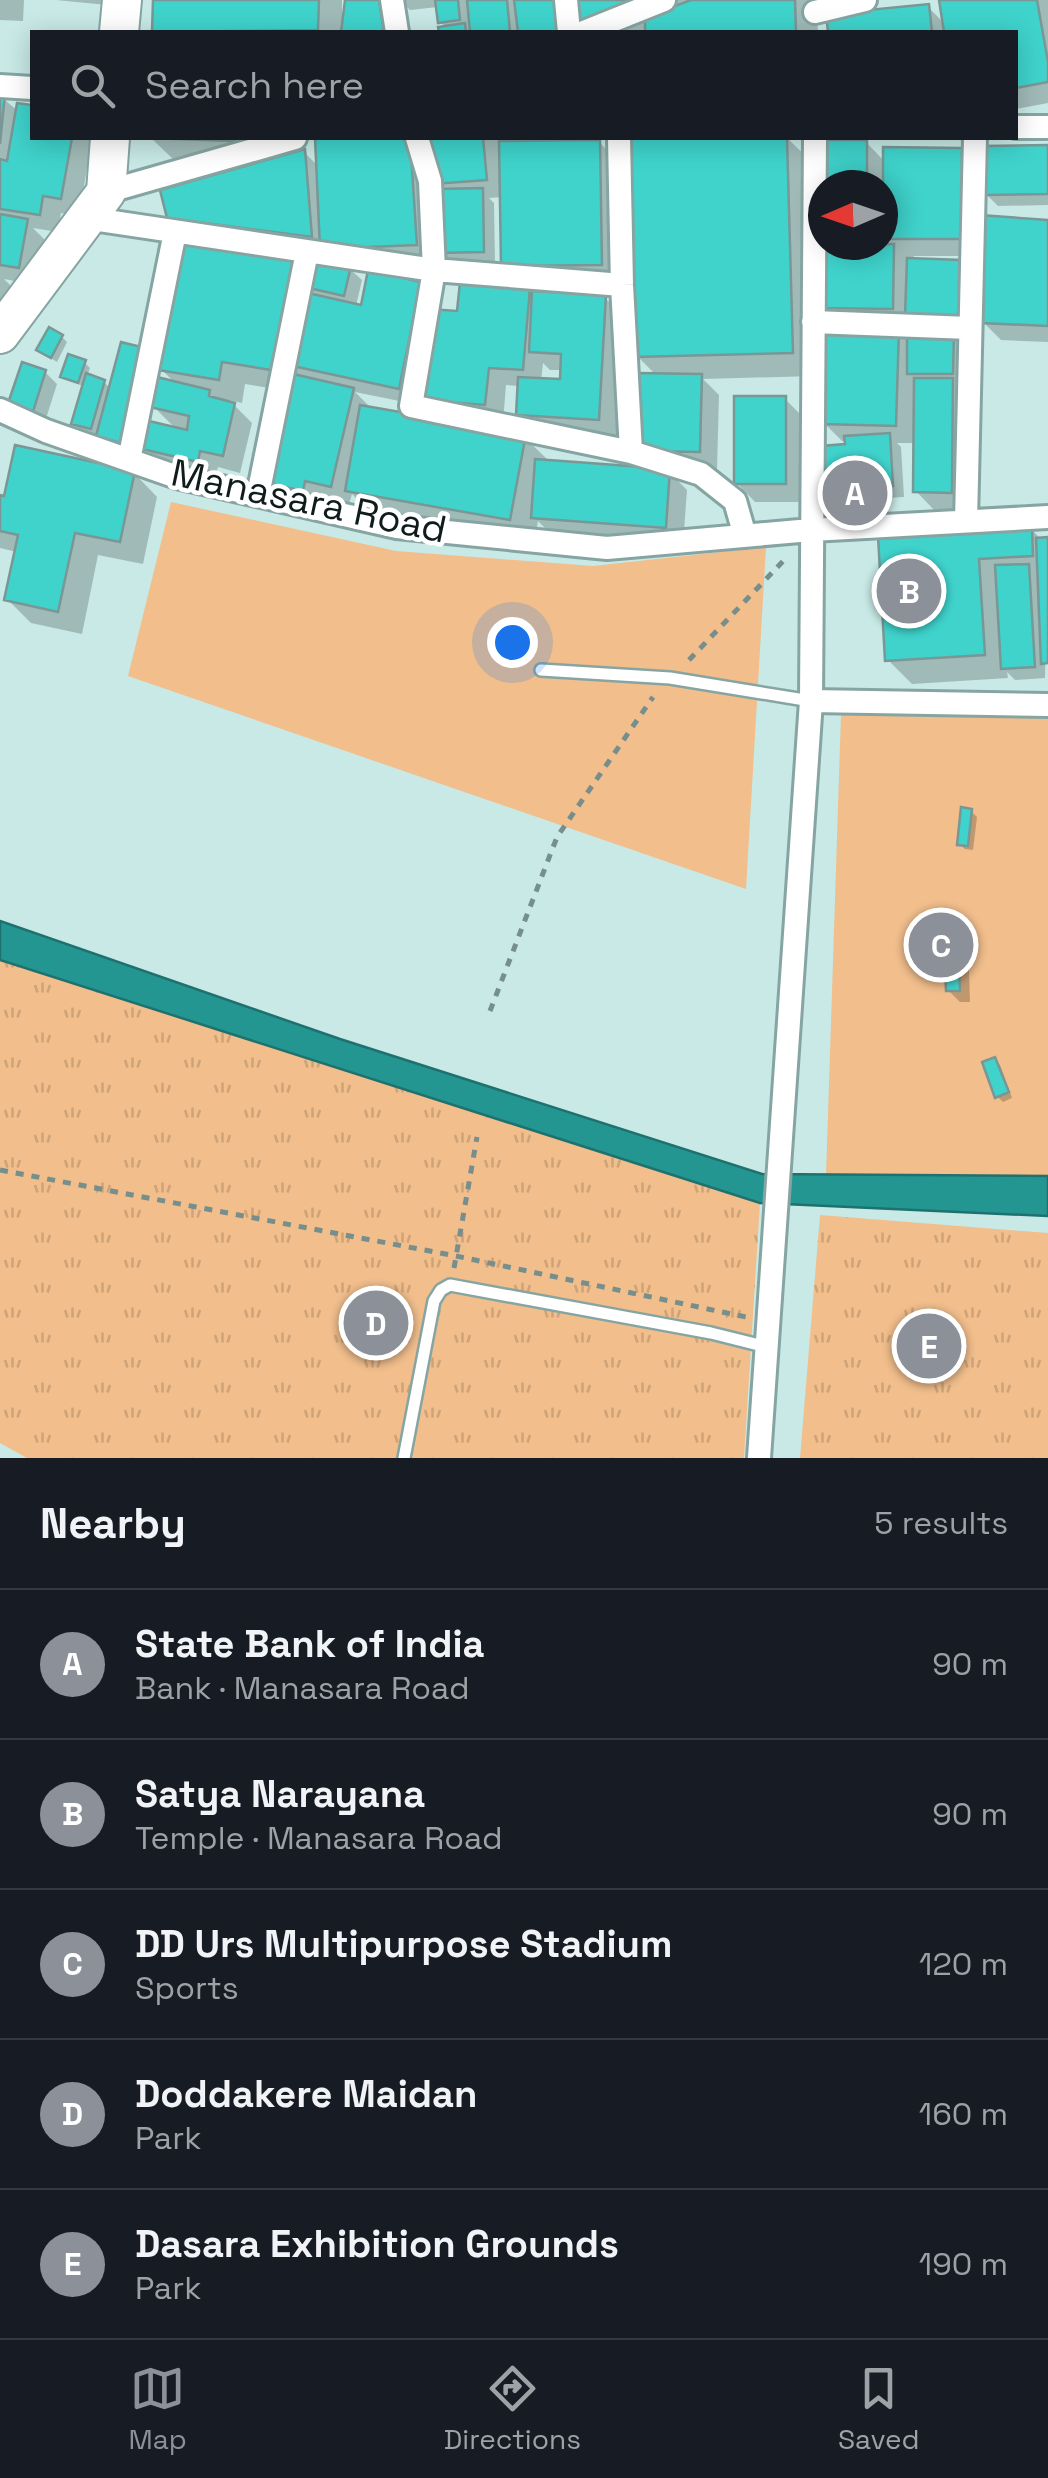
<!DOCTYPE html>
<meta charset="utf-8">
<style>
:root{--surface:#171b24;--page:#20242c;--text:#f1f3f6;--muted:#9ea1a6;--line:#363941;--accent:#8c9099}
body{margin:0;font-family:"Space Grotesk",sans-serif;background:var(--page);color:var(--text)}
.compass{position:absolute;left:808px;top:170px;width:90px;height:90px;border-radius:50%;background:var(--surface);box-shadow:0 5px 25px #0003;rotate:268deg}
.you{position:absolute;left:512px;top:642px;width:35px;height:35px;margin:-25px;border:8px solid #fff;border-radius:50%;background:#1a73e8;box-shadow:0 0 0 15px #1a73e833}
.badge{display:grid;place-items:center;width:65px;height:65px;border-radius:50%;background:var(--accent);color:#fff;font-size:32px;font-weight:700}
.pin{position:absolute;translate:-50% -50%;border:5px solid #fff;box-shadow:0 2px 10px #0006}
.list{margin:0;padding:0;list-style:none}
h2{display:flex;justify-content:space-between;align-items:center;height:130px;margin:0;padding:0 40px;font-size:42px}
h2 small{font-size:32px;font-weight:400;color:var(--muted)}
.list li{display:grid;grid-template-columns:65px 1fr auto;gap:30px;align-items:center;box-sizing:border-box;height:150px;padding:0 40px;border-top:2px solid var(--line)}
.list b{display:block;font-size:38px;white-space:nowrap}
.list p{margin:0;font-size:32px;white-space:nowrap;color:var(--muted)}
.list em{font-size:32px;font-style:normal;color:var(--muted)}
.icon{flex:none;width:55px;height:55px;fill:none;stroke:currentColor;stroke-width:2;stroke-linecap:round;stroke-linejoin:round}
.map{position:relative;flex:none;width:1048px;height:1458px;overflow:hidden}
.search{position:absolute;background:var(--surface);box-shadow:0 5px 25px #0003;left:30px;right:30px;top:30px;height:110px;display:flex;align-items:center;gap:25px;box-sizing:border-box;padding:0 35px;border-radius:0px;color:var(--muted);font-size:38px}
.sheet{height:880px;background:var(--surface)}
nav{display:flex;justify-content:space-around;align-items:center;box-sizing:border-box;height:140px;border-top:2px solid var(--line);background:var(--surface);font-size:28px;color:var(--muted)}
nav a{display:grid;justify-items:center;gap:5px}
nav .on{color:var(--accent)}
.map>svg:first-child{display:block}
.grass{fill:#f1be8c}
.park{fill:url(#park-tufts)}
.water{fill:#249691;stroke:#1e716e;stroke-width:2.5}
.shadow{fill:#0003;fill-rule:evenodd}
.building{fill:#3fd3cc;stroke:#799795;stroke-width:2.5}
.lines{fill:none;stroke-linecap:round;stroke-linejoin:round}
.service-casing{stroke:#86a5a2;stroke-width:16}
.minor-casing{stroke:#86a5a2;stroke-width:28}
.primary-casing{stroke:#86a5a2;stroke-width:42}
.path{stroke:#768e8c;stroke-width:5;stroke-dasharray:8 8;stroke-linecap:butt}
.service{stroke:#fff;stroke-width:11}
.minor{stroke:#fff;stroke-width:22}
.primary{stroke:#fff;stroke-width:38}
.labels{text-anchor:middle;stroke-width:9;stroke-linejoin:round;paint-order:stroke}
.street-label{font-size:38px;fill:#101c1b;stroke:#fff}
</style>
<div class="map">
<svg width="1048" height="1458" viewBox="0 0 1048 1458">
<defs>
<pattern id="park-tufts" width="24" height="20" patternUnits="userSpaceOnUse" patternTransform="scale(2.5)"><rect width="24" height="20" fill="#f1be8c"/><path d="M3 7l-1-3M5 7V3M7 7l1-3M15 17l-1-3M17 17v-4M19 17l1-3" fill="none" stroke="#cea378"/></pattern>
</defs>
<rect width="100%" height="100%" fill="#c8e9e6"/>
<path class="grass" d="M171 502 396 551 593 566 766 547 746 889 128 676Z
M1048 713V1176H826L841 715Z"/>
<path class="park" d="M0 960 760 1203 744 1458H27L0 1443Z
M820 1215 1048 1233V1458H800Z"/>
<path class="water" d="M0 921 340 1039 762 1174 1048 1176V1216L760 1203 0 960Z"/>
<path class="shadow" d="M0 0H24L23 21 0 20Z
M56 0H107V5Z
M156 0H342V17H346L348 0H388L398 32H155Z
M400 0H567L571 32H441V29L447 28 440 22 438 7 410 10Z
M579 0H816L818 32H584Z
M941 0H1048V103L1016 109V32H830L829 17 928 7 945 24Z
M0 96 18 111 19 106 32 108V138H92L79 216 61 213 58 232 33 228 45 240 36 285 4 279 18 293 0 321Z
M151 138H289L288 157 304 152 319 167 318 138H415L433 155 432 138H499V143L599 142 623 166 625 288 527 289 502 197 489 198 494 203 495 263 454 264 439 249 440 268 353 272 362 280 356 306 363 308 420 285 436 312 460 314 523 293 605 298 623 316 617 437 536 432 518 414 520 386 506 385 503 422 355 392 372 409 524 437 548 460 660 471 657 376 637 356 706 138H787L810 160 815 376 703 379 719 395 717 469 665 468 687 490 683 545 552 535 538 521 534 543 372 514 352 494 349 504 323 498 320 508 284 499 266 481 287 391 245 384 242 403 229 400 252 423 240 473 218 467 215 479 163 466 145 448 177 430 149 402 136 454 86 435 74 423 84 387 63 376 84 362 90 368 87 376 104 382 111 389 148 352 188 235 169 217 258 164 175 161ZM543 363 550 370H563L562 382 541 381ZM159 367 176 384 155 379Z
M866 142 885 162 961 150 979 168V217L1048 222V342L1001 340 983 322 982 256H914L913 260 961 263 971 317 916 314 898 331 910 343 953 337 965 349 964 385H956L970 399 969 510H934L916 491V443H897L901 447 904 497 838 501 826 489 848 447 847 441H842L824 423 848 330 825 307 883 245V185H827Z
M1048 148V205L998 206 986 194Z
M62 337 67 342 57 362 39 350Z
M45 372 57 384 43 428 9 409Z
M785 399 803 417 804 502H755L737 483Z
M134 473 157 497 143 564 98 555 82 634 31 623 7 599 17 552 0 548V497Z
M1031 529 1042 540H1048L1045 678 1015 680 1007 672 1008 678 912 684 888 660 881 538Z
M971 811 977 817 973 850 965 849 959 844Z
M956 925 968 937 970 1002H960L948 990Z
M994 1060 1000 1065 1012 1098 1003 1102 998 1097Z"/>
<path class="building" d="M153 0H319L318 30 152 32Z
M345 0H379L384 32H341Z
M435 0H458L460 20 438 23Z
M467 0H507L510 32H470Z
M514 0H558L562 32H518Z
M577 0H646L578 30Z
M691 0H795L796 32H645V17Z
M939 0H1037L1048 62V82L1016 88V32H944Z
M929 4 932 32H828L826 14Z
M465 23 466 32H439L438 27Z
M0 93 5 94 0 144Z
M17 103 32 105V138H72L61 199 43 196 40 215 0 209V159L7 161Z
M148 138H265V142Z
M315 138H410L417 245 320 249Z
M429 138H483L487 180 433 184Z
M630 138H787L793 353 635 357Z
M600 140 602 265 501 266 499 141Z
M824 140H867V185H825Z
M1048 145V194L983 195 982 146Z
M883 147 962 148V239H883Z
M305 149 312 237 167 218 160 190Z
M483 188 484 252 439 253 438 189Z
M0 214 28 219 19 268 0 265Z
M980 215 1048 220V326L981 323Z
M181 237 297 257 277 371 222 362 219 380 158 370Z
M894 244 893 309 822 308 823 245Z
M316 258 351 266 344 296 309 288Z
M907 258 962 260 959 319 905 316Z
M368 270 421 282 399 389 293 366 308 293 361 305Z
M460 282 530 288 523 370 489 368 485 405 423 400 430 309 457 311Z
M532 291 606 295 599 420 516 415 518 377 560 379 561 354 529 352Z
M49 327 63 335 51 358 36 350Z
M824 327 899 329 896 426 821 424Z
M907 334H954L953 374H907Z
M121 342 149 349 124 444 96 436Z
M68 354 86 360 78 383 60 377Z
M22 362 46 370 31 418 6 409Z
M86 373 105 380 91 429 71 424Z
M289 373 354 388 331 487 305 481 303 491 263 482Z
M638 373 702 374 700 452 636 451Z
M157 377 210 390 209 396 235 403 223 456 200 451 198 462 142 449 149 421 187 430 189 416 150 407Z
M914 378H953L952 493 913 492Z
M734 396H786V484H734Z
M360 405 526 434 510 520 345 491Z
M890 433 893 486 824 490 821 446 845 444 844 436Z
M15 445 135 471 120 542 75 533 58 612 4 600 18 535 0 531V495L4 496Z
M535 459 670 469 666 528 531 518Z
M1032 526 1033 556 979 559 985 655 885 661 878 536Z
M1048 537V663L1041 664 1036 538Z
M1029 564 1035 667 1001 669 995 565Z
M961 807 972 809 968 846 957 845Z
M943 923H957L960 991H946Z
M995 1057 1009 1092 995 1098 982 1062Z"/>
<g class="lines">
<defs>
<path id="service" d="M541 670 670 678 811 701
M404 1458 434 1301 441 1290 450 1285 711 1333 767 1347"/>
<path id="minor" d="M392 0 397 32
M566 0 569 32
M815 12 865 0
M584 32 664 0
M0 86 32 88
M1016 127H1048
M417 138 430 181 434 270 411 406 631 452 701 474 735 501 745 536
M619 138 622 285 631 452
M106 192 295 138
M86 218 434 270 622 285
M813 322 970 328
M0 410 46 431 177 477 397 527 607 548 811 530 1048 517
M129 460 175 232
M258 495 307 252
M966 521 975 138
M811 701 1048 705
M759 1458 811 701 815 138"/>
<path id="primary" d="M119 32 122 0
M0 334 106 192 110 138"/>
</defs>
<use href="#service" class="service-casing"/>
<use href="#minor" class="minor-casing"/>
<use href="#primary" class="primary-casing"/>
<path class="path" d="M689 660 788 556
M490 1011 557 837 653 697
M0 1170 456 1256 746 1317
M454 1268 477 1137"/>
<use href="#service" class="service"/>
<use href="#minor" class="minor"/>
<use href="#primary" class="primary"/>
</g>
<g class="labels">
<g class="street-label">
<text transform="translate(309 501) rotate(12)" y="13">Manasara Road</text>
</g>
</g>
</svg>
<svg class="compass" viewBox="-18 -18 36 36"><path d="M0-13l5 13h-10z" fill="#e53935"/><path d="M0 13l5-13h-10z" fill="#9ea1a6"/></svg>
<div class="you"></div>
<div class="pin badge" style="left:855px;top:493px">A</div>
<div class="pin badge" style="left:909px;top:591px">B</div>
<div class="pin badge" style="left:941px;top:945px">C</div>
<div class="pin badge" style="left:376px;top:1323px">D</div>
<div class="pin badge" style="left:929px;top:1346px">E</div>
<div class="search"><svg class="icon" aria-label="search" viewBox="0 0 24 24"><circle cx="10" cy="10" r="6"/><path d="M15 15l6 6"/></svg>Search here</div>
</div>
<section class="sheet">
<h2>Nearby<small>5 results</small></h2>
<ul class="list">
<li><span class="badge">A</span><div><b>State Bank of India</b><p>Bank · Manasara Road</p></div><em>90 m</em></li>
<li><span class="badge">B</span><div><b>Satya Narayana</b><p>Temple · Manasara Road</p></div><em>90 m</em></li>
<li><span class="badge">C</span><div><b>DD Urs Multipurpose Stadium</b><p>Sports</p></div><em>120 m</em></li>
<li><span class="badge">D</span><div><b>Doddakere Maidan</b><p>Park</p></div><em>160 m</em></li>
<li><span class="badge">E</span><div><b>Dasara Exhibition Grounds</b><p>Park</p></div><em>190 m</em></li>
</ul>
</section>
<nav>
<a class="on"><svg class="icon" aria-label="map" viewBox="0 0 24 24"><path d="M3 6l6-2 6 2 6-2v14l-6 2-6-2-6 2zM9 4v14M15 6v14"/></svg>Map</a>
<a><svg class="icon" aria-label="directions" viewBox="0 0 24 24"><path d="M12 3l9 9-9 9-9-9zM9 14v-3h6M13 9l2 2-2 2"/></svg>Directions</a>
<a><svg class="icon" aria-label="saved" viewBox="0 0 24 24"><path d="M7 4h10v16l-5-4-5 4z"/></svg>Saved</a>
</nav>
